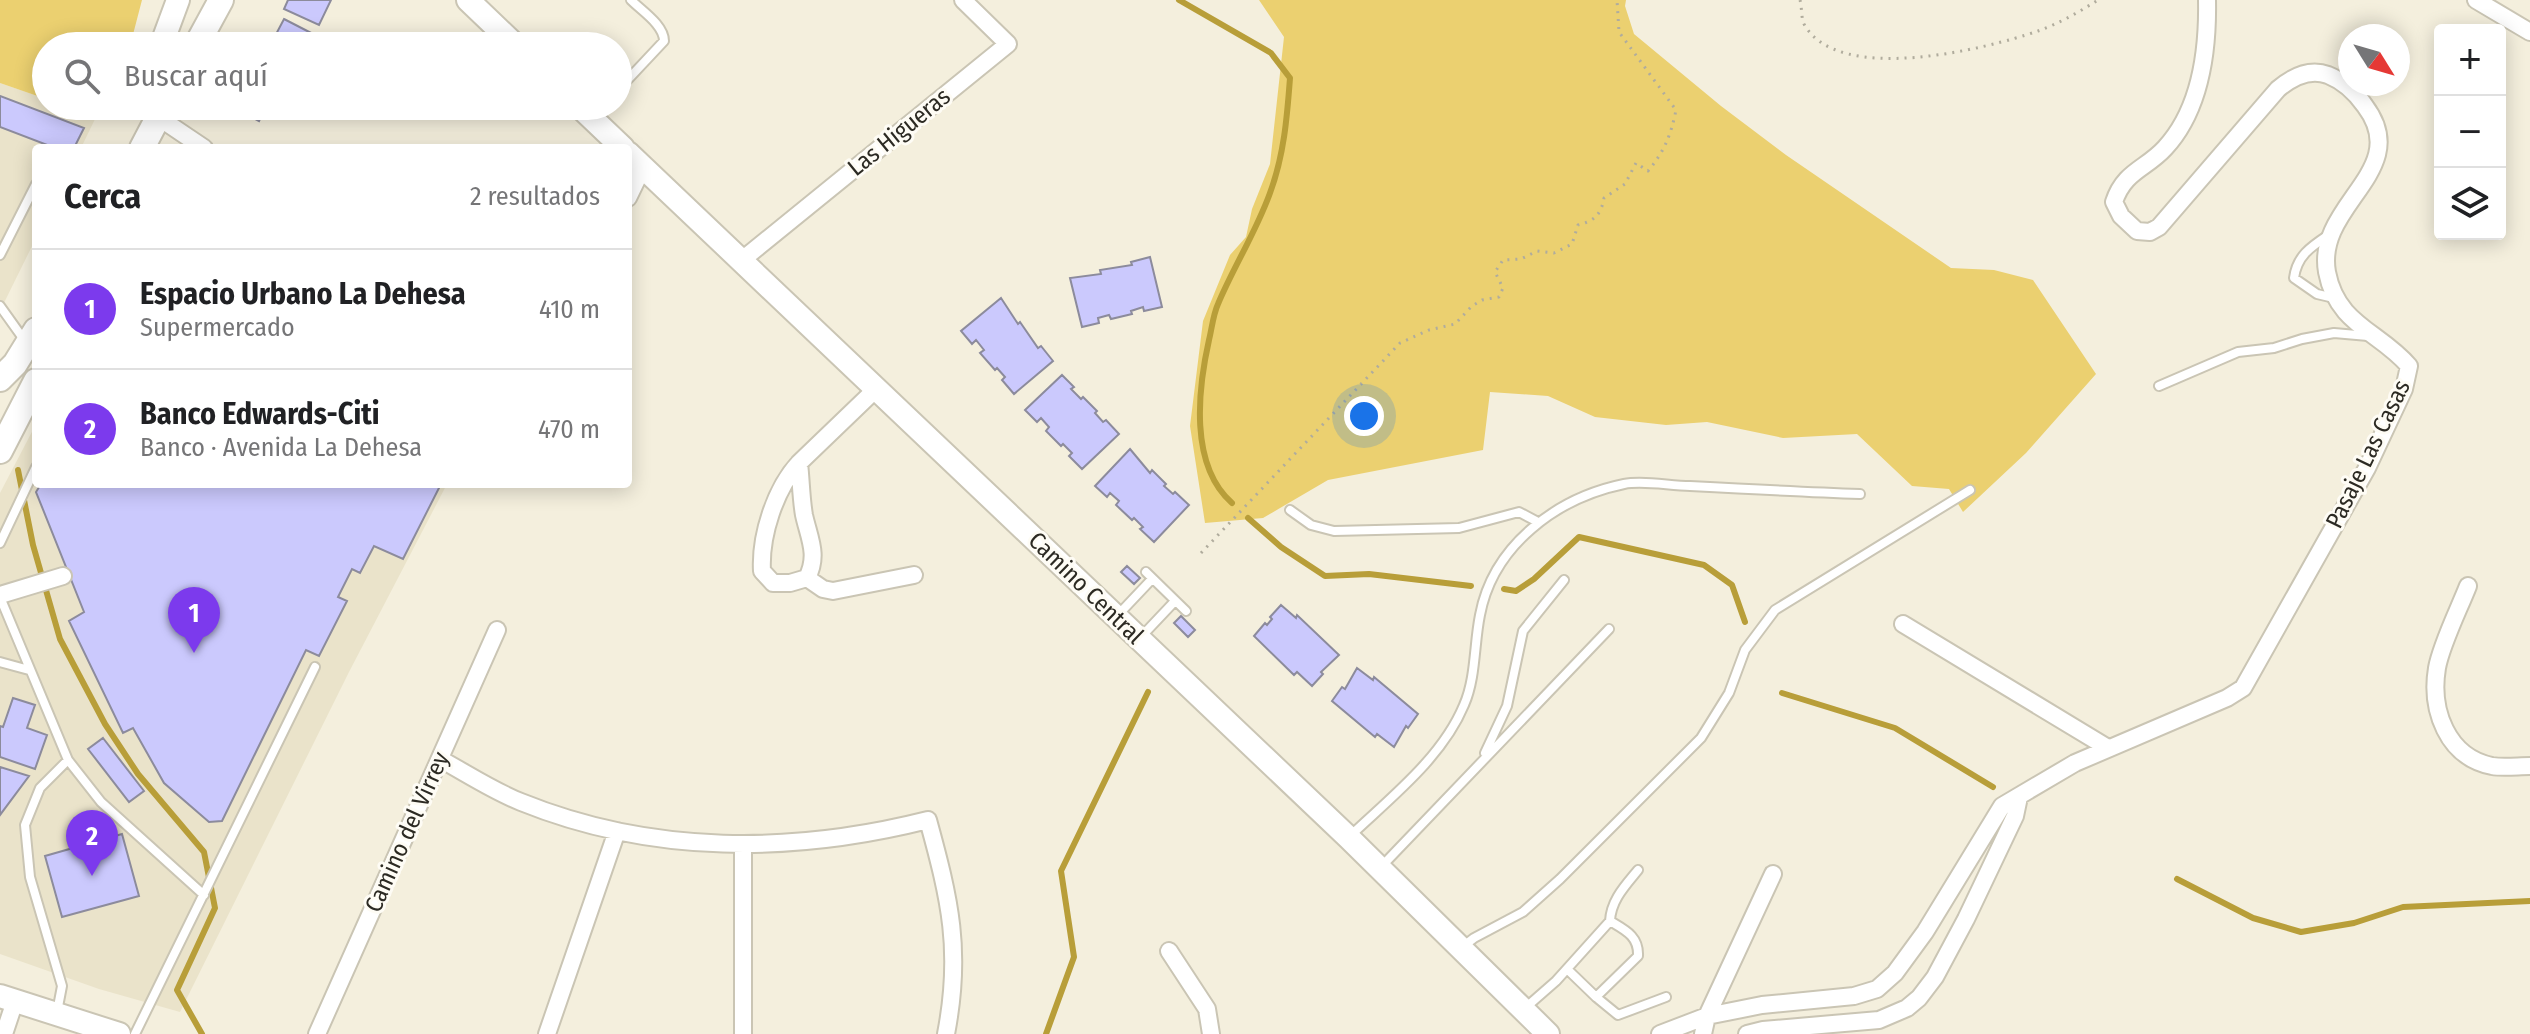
<!DOCTYPE html>
<html lang="es">
<meta charset="utf-8">
<style>
:root{--surface:#fff;--page:#f2f2f2;--text:#202124;--muted:#757577;--line:#e0e0e0;--accent:#7c3aed}
body{margin:0;font-family:"Fira Sans Condensed",sans-serif;background:var(--page);color:var(--text)}
.controls{position:absolute;right:24px;top:24px;display:grid;overflow:hidden;border-radius:8px;box-shadow:0 4px 20px #0003}
.controls button{width:72px;height:72px;display:grid;place-items:center;padding:0;border:0;border-bottom:2px solid var(--line);background:var(--surface);color:var(--text);font:40px sans-serif}
.compass{position:absolute;left:2338px;top:24px;width:72px;height:72px;border-radius:50%;background:var(--surface);box-shadow:0 4px 20px #0003;rotate:127deg}
.you{position:absolute;left:1364px;top:416px;width:28px;height:28px;margin:-20px;border:6px solid #fff;border-radius:50%;background:#1a73e8;box-shadow:0 0 0 12px #1a73e833}
.badge{display:grid;place-items:center;width:52px;height:52px;border-radius:50%;background:var(--accent);color:#fff;font-size:26px;font-weight:700}
.pin{position:absolute;translate:-50% -66px;filter:drop-shadow(0 2px 4px #0008)}
.pin::after{content:'';position:absolute;top:42px;width:28px;height:24px;background:inherit;clip-path:polygon(0 0,100% 0,50% 100%)}
.list{margin:0;padding:0;list-style:none}
h2{display:flex;justify-content:space-between;align-items:center;height:104px;margin:0;padding:0 32px;font-size:34px}
h2 small{font-size:26px;font-weight:400;color:var(--muted)}
.list li{display:grid;grid-template-columns:52px 1fr auto;gap:24px;align-items:center;box-sizing:border-box;height:120px;padding:0 32px;border-top:2px solid var(--line)}
.list b{display:block;font-size:30px;white-space:nowrap}
.list p{margin:0;font-size:26px;white-space:nowrap;color:var(--muted)}
.list em{font-size:26px;font-style:normal;color:var(--muted)}
.icon{flex:none;width:44px;height:44px;fill:none;stroke:currentColor;stroke-width:2;stroke-linecap:round;stroke-linejoin:round}
.map{position:relative;flex:none;width:2530px;height:1034px;overflow:hidden}
.search{position:absolute;background:var(--surface);box-shadow:0 4px 20px #0003;left:32px;top:32px;width:600px;height:88px;display:flex;align-items:center;gap:20px;box-sizing:border-box;padding:0 28px;border-radius:44px;color:var(--muted);font-size:30px}
.panel{position:absolute;background:var(--surface);box-shadow:0 4px 20px #0003;left:32px;top:144px;width:600px;height:344px;border-radius:8px}
.map>svg:first-child{display:block}
.built{fill:#eae3ca}
.green{fill:#ebd070}
.lines{fill:none;stroke-linecap:round;stroke-linejoin:round}
.stream{stroke:#b89e39;stroke-width:6}
.building{fill:#cbc9fd;stroke:#8c8b9c;stroke-width:2}
.lane-casing{stroke:#cac5b4;stroke-width:12}
.street-casing{stroke:#cac5b4;stroke-width:20}
.secondary-casing{stroke:#cac5b4;stroke-width:26}
.primary-casing{stroke:#cac5b4;stroke-width:28}
.path{stroke:#b0ac9d;stroke-width:3;stroke-dasharray:2 6;stroke-linecap:butt}
.lane{stroke:#fff;stroke-width:8}
.street{stroke:#fff;stroke-width:16}
.secondary{stroke:#fff;stroke-width:22}
.primary{stroke:#fff;stroke-width:24}
.labels{text-anchor:middle;stroke-width:6;stroke-linejoin:round;paint-order:stroke}
.street-label{font-size:24px;fill:#2c2a23;stroke:#fefcf5}
</style>
<div class="map">
<svg width="2530" height="1034" viewBox="0 0 2530 1034">
<rect width="100%" height="100%" fill="#f4efdd"/>
<path class="built" d="M0 83 46 99V106H65L96 117 81 148H36V238L0 311Z
M36 424V484H447L349 672 180 1012 99 989 0 954V493Z"/>
<path class="green" d="M0 0H142L130 46H46V99L0 83Z
M1259 0H1626L1625 6 1634 34 1721 106 1786 155 1951 268 1994 270 2033 280 2096 374 2026 453 1963 512 1949 489 1912 486 1857 434 1783 438 1707 422 1666 425 1595 417 1548 396 1490 392 1483 450 1328 480 1263 518 1205 523 1190 426 1203 321 1230 255 1246 237 1252 209 1270 164 1284 37Z"/>
<g class="lines">
<path class="stream" d="M1179 0 1271 53 1290 78C1287 118 1284 155 1270 193 1256 232 1234 266 1218 304 1213 315 1212 328 1209 340 1198 389 1189 465 1232 503
M18 470 33 545 60 639 105 724 138 774 204 852 215 908 177 990 202 1034
M1248 518 1281 547 1325 576 1369 574 1471 586
M1504 589 1516 591 1534 579 1579 537 1704 565 1732 585 1745 622
M1782 693 1895 728 1993 787
M2177 879 2253 918 2301 932 2354 923 2403 907 2530 901
M1046 1034 1074 957 1061 871 1148 692"/>
</g>
<path class="building" d="M288 0H331L319 25 284 9Z
M284 19 319 37 314 46H265L269 38 273 40Z
M0 96 84 128 74 148H55L0 127Z
M236 106H266L259 121 235 108Z
M1150 257 1162 307 1144 311 1143 307 1131 311 1132 314 1111 319 1109 315 1098 318 1099 323 1082 327 1070 278 1101 274 1100 270 1132 265 1131 262Z
M1001 298 1018 324 1020 322 1038 348 1041 346 1053 361 1014 394 1002 380 1005 377 997 368 995 370 980 353 984 350 976 340 972 344 961 331Z
M1062 375 1074 387 1071 389 1081 399 1083 397 1097 411 1095 413 1103 422 1106 420 1119 434 1082 469 1069 456 1072 453 1063 444 1061 446 1046 431 1049 427 1041 418 1037 422 1025 410Z
M1130 449 1150 473 1152 470 1166 484 1164 486 1173 494 1175 492 1189 505 1154 542 1140 529 1143 527 1134 518 1132 520 1116 505 1119 501 1110 493 1107 497 1095 486Z
M41 484H441L403 559 374 546 360 573 352 569 338 597 347 601 319 656 306 650 222 821 209 822 164 783 133 728 123 733 69 621 84 612 36 492Z
M1127 566 1140 578 1134 584 1121 572Z
M1281 605 1296 618 1297 615 1339 655 1321 672 1323 674 1312 686 1297 672 1294 675 1254 636 1265 623 1267 625 1272 619 1270 617Z
M1181 616 1195 630 1188 637 1174 623Z
M1357 668 1373 680 1374 677 1418 714 1408 728 1406 726 1394 747 1377 734 1375 737 1332 701 1342 687 1345 689Z
M13 698 35 705 27 728 47 735 35 769 0 757V726L3 727Z
M103 738 144 791 129 802 88 749Z
M0 767 29 776 0 815Z
M122 834 139 896 62 917 45 856Z"/>
<g class="lines">
<defs>
<path id="lane" d="M618 90 664 41C664 25 642 11 631 0
M593 118 603 106
M2330 234C2312 246 2297 255 2294 278L2317 294 2334 298
M0 255 36 184
M0 306 25 341
M2159 386 2238 352 2274 348 2302 339 2334 333 2368 336
M1290 510 1311 525 1334 531 1459 528 1519 512 1538 522
M0 543 36 467
M1146 572 1186 611
M0 597 68 760 101 802 204 895
M1117 616 1152 579
M1140 638 1175 601
M0 662 29 670
M1485 753 1507 706 1523 631 1564 580
M1349 837C1390 798 1442 758 1464 705 1476 678 1474 644 1480 615 1493 546 1556 498 1624 484 1644 480 1670 486 1690 486 1747 489 1804 492 1860 494
M1380 868 1609 629
M1461 948 1474 938 1523 912 1560 879 1701 738 1729 693 1745 650 1775 610 1970 490
M1567 969 1596 997 1638 956C1639 936 1625 930 1610 921
M1596 997 1618 1015 1666 997
M1524 1009 1556 981 1610 921C1611 900 1625 886 1638 870
M57 1012 62 986 30 877 25 825 40 788 68 760
M135 1034 315 667"/>
<path id="street" d="M2476 0 2530 32
M158 117 204 148
M628 198 643 167
M742 260 1008 44 963 0
M799 463C801 480 801 498 804 515 809 538 819 555 807 578L790 583H773L762 571C760 536 775 489 799 463L876 389
M807 578 823 589 833 591 914 575
M2468 586C2459 609 2441 645 2437 668 2430 710 2447 757 2492 766 2504 768 2518 766 2530 766
M0 595 63 576
M1903 624 2108 748
M440 759C466 773 493 791 521 802 652 855 793 854 928 820 950 900 962 951 946 1034
M743 846V1034
M1169 951 1207 1009 1211 1034
M4 1034 15 1001
M317 1034 497 630
M547 1034 617 831
M1660 1034 1707 1016 1762 1005 1854 996 1877 989 1895 973 1925 932 2002 806 2075 763 2227 698 2243 688 2367 468 2404 389 2409 366C2379 331 2337 325 2327 272 2315 204 2414 171 2365 106 2356 93 2343 81 2328 75 2309 68 2291 78 2278 89L2159 227 2150 232 2137 231 2121 216 2114 202C2124 171 2146 169 2165 148 2201 109 2208 51 2207 0
M1703 1034 1707 1016 1773 874
M1747 1034 1763 1030 1879 1020 1907 1008 1919 998 1935 977 1966 919 2015 816 2019 797"/>
<path id="secondary" d="M468 0 516 46
M161 46 178 0
M579 106 623 148
M628 153 1349 838 1548 1034
M0 996 119 1034"/>
<path id="primary" d="M196 46 221 0
M142 148 164 106
M0 379 15 364 36 330
M0 451 36 381"/>
</defs>
<use href="#lane" class="lane-casing"/>
<use href="#street" class="street-casing"/>
<use href="#secondary" class="secondary-casing"/>
<use href="#primary" class="primary-casing"/>
<path class="path" d="M1800 0C1802 7 1801 18 1804 24 1838 86 1986 49 2038 31 2058 24 2079 12 2098 0
M1201 553 1400 343 1429 330 1455 324 1472 306 1482 300 1499 297 1503 288 1495 272 1503 260 1521 259 1537 251 1554 253 1572 244 1578 225C1594 221 1601 215 1604 198L1625 184 1636 163 1648 171C1664 152 1671 135 1676 110L1619 32 1617 0"/>
<use href="#lane" class="lane"/>
<use href="#street" class="street"/>
<use href="#secondary" class="secondary"/>
<use href="#primary" class="primary"/>
</g>
<g class="labels">
<g class="street-label">
<text transform="translate(899 132) rotate(-39)" y="8">Las Higueras</text>
<text transform="translate(2368 454) rotate(-64)" y="8">Pasaje Las Casas</text>
<text transform="translate(1086 588) rotate(44)" y="8">Camino Central</text>
<text transform="translate(407 832) rotate(-66)" y="8">Camino del Virrey</text>
</g>
</g>
</svg>
<div class="controls">
<button>+</button>
<button>−</button>
<button><svg class="icon" aria-label="layers" viewBox="0 0 24 24"><path d="M12 4l9 5-9 5-9-5zM3 14l9 5 9-5"/></svg></button>
</div>
<svg class="compass" viewBox="-18 -18 36 36"><path d="M0-13l5 13h-10z" fill="#e53935"/><path d="M0 13l5-13h-10z" fill="#757577"/></svg>
<div class="you"></div>
<div class="pin badge" style="left:194px;top:653px">1</div>
<div class="pin badge" style="left:92px;top:876px">2</div>
<div class="search"><svg class="icon" aria-label="search" viewBox="0 0 24 24"><circle cx="10" cy="10" r="6"/><path d="M15 15l6 6"/></svg>Buscar aquí</div>
<section class="panel">
<h2>Cerca<small>2 resultados</small></h2>
<ul class="list">
<li><span class="badge">1</span><div><b>Espacio Urbano La Dehesa</b><p>Supermercado</p></div><em>410 m</em></li>
<li><span class="badge">2</span><div><b>Banco Edwards-Citi</b><p>Banco · Avenida La Dehesa</p></div><em>470 m</em></li>
</ul>
</section>
</div>
